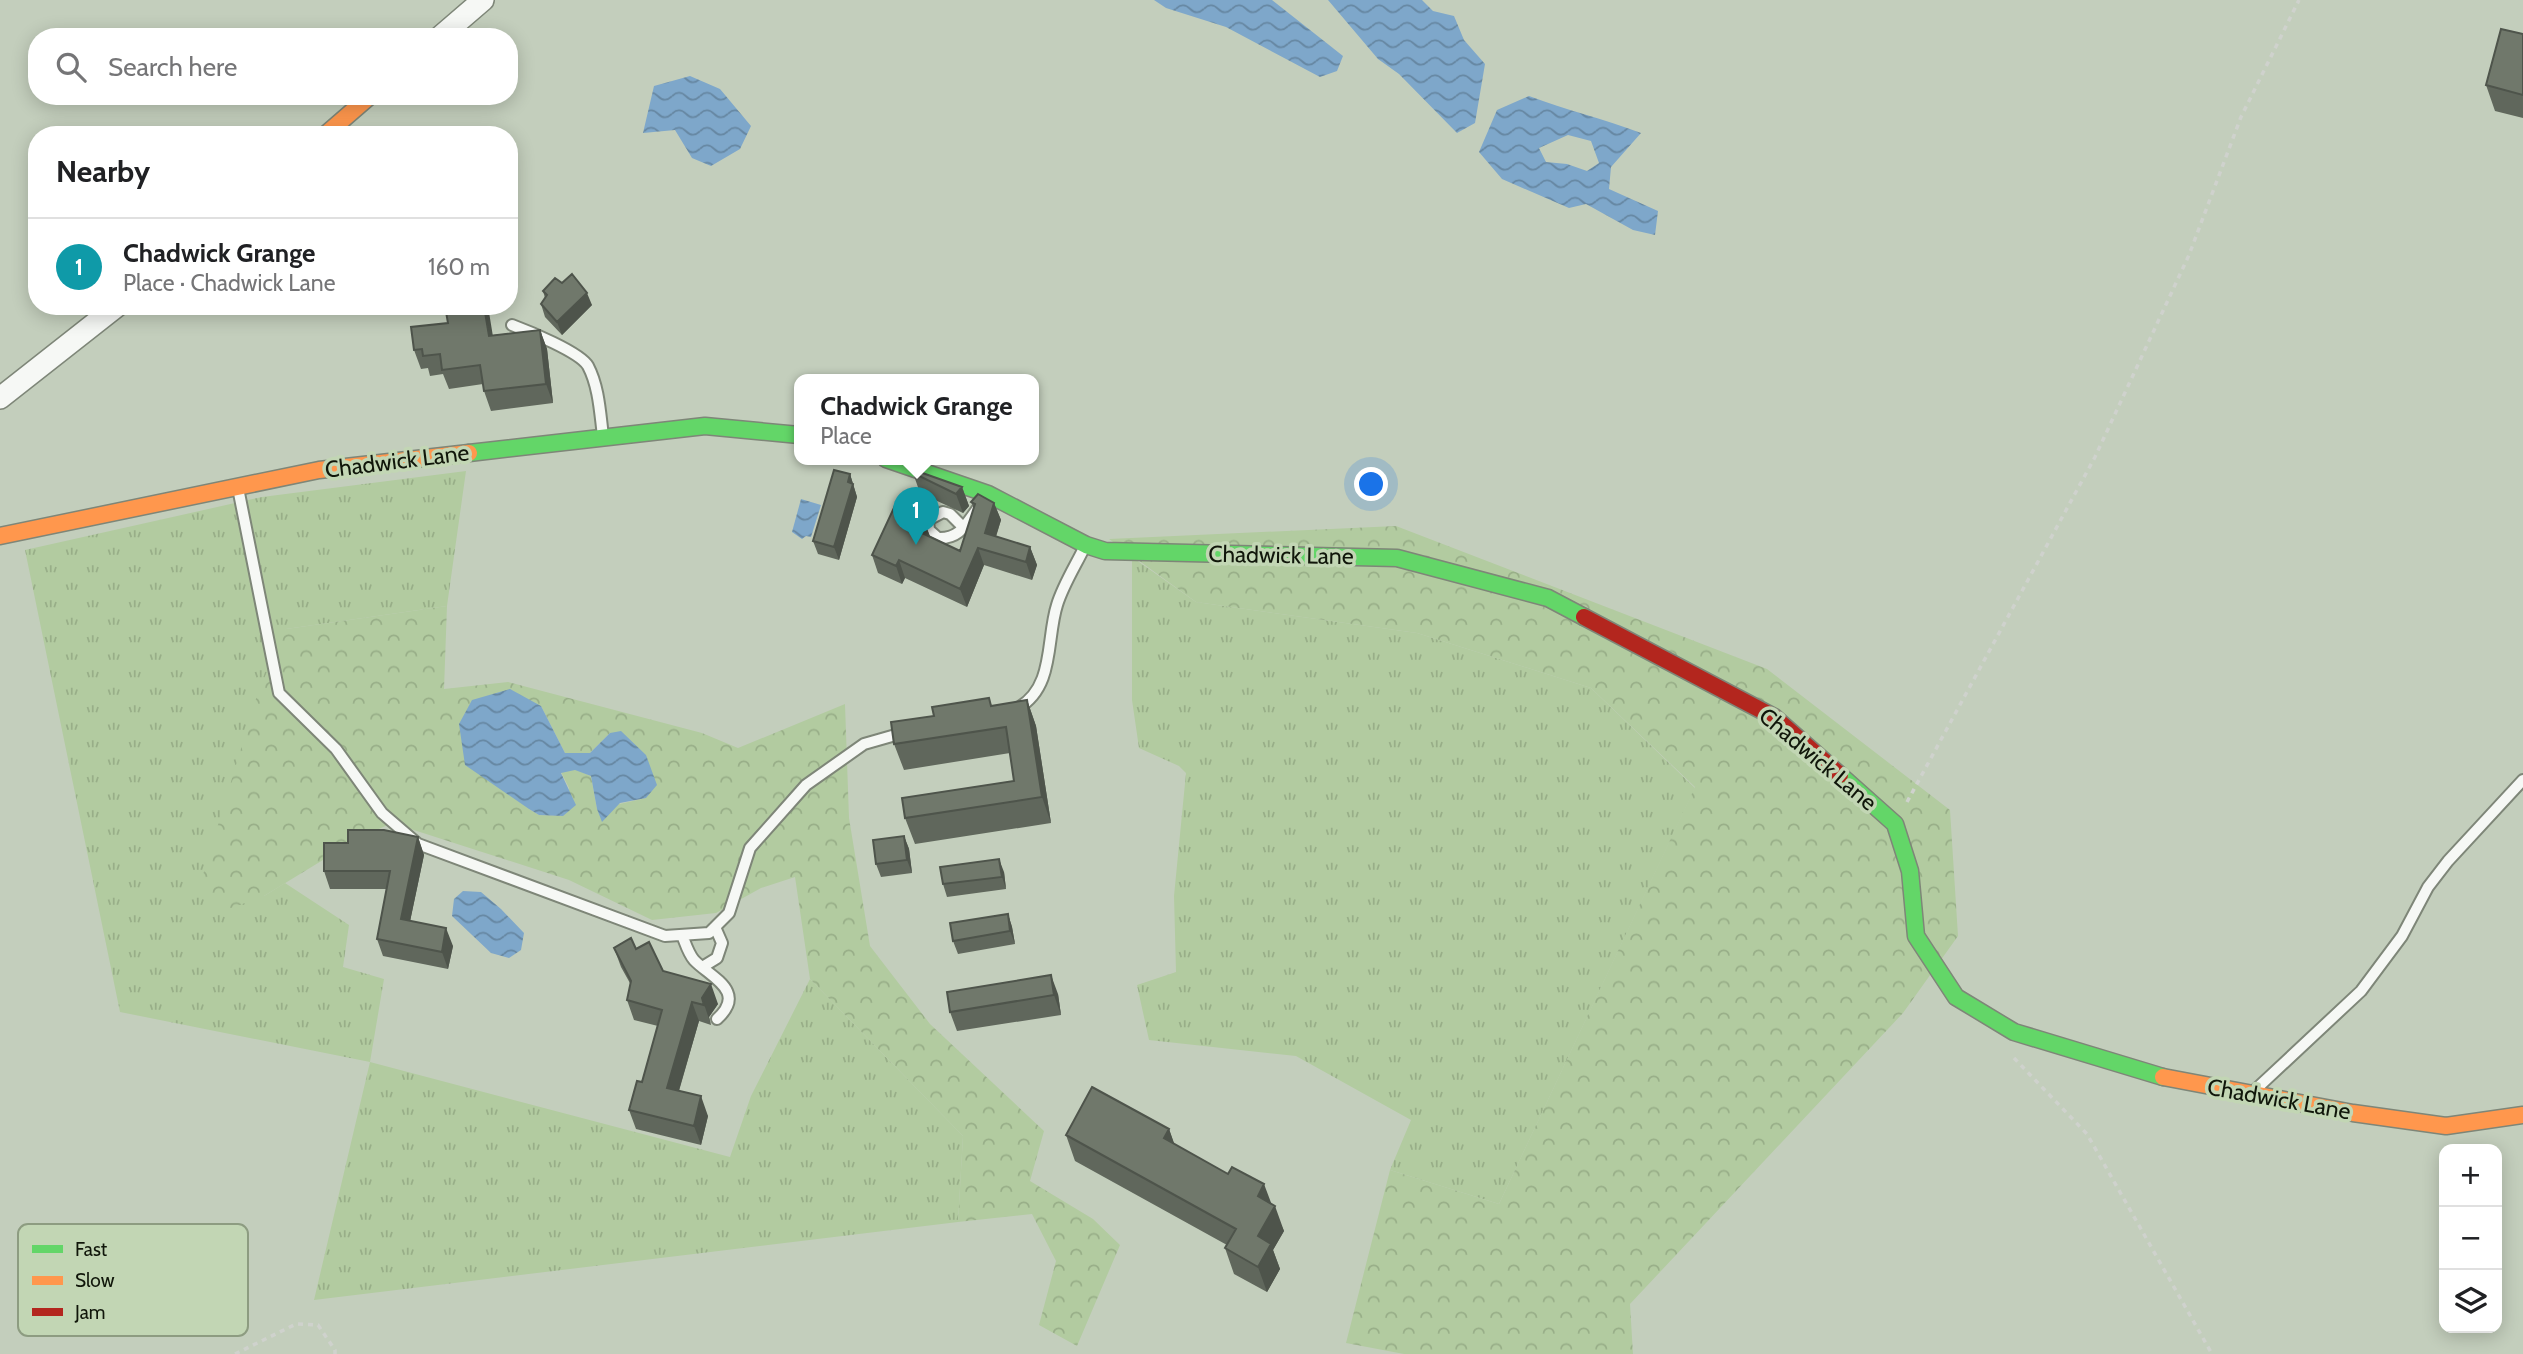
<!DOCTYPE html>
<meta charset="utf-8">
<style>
:root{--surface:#fff;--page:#f2f2f2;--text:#202124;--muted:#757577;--line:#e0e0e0;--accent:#4f5648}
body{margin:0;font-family:Cabin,sans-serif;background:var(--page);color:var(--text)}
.controls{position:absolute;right:21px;bottom:21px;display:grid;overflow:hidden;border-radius:14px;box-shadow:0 4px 18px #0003}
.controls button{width:63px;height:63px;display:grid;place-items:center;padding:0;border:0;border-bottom:2px solid var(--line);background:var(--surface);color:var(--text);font:35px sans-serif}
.you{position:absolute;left:1372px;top:485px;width:24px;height:24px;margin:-18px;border:5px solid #fff;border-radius:50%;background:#1a73e8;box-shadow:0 0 0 10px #1a73e833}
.badge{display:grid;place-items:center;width:46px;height:46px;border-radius:50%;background:var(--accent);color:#fff;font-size:23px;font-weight:700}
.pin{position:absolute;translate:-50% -58px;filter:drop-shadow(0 2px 4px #0008)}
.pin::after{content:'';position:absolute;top:37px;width:24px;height:21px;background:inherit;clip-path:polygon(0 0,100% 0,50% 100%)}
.popup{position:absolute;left:794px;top:374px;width:245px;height:91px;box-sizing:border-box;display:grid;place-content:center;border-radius:14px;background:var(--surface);filter:drop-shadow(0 2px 5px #0005);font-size:23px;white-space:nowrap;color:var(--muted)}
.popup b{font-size:26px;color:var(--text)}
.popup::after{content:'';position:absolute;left:50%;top:100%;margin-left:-14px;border:14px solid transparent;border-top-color:var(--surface)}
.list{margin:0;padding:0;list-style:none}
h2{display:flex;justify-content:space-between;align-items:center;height:91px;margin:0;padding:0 28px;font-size:30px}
h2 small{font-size:23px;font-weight:400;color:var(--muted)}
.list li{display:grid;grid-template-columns:46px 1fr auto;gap:21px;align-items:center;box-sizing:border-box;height:98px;padding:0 28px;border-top:2px solid var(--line)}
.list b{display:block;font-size:26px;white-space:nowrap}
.list p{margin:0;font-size:23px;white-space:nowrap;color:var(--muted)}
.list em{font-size:23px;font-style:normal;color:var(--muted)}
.icon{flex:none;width:38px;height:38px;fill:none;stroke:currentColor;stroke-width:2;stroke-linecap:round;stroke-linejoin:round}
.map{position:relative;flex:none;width:2523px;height:1354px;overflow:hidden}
.search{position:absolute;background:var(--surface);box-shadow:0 4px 18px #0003;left:28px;top:28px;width:490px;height:77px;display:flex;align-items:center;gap:18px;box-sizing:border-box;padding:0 24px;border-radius:28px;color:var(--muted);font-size:26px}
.panel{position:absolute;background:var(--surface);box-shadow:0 4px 18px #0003;left:28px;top:126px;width:490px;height:189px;border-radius:28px}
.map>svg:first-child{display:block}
.grass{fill:url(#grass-tufts)}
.forest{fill:url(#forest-crowns);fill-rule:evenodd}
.water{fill:url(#water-waves);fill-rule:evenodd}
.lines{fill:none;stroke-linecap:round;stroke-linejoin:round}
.lane-casing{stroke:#7e8678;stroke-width:14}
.street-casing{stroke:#7e8678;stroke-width:24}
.fast-casing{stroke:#7e8678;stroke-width:19}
.slow-casing{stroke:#7e8678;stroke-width:19}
.jam-casing{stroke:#7e8678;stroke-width:19}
.path{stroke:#cfd2cd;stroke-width:3.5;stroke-dasharray:5 5;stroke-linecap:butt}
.lane{stroke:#f6f8f5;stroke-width:10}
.street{stroke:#f6f8f5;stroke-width:21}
.fast{stroke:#63d668;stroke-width:16}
.slow{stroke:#ff974d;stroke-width:16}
.jam{stroke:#b3261e;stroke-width:16}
.wall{fill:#60675c}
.shaded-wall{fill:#4e544b}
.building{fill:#70786b;stroke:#4e544b;stroke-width:2}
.labels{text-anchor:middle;stroke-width:7;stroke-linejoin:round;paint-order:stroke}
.street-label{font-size:23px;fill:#10160a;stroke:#c2d6b4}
.key{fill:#c2d6b4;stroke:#8d9c81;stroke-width:2}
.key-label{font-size:19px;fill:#10160a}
</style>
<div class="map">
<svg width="2523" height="1354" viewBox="0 0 2523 1354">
<defs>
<pattern id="grass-tufts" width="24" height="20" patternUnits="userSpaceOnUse" patternTransform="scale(1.75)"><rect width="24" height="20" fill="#b2cba0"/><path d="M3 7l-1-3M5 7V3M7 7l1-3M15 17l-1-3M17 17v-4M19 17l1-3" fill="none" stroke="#98ae88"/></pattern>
<pattern id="forest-crowns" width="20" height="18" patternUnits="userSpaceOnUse" patternTransform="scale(1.75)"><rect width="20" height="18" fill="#b2cba0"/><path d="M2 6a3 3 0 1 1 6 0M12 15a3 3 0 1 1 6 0" fill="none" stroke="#98ae88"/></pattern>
<pattern id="water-waves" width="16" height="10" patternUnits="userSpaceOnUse" patternTransform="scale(1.75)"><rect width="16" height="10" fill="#7ea7ca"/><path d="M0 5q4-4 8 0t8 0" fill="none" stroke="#6687a2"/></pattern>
</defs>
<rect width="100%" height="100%" fill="#c3cebc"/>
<path class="grass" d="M466 471 447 606 286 629 264 896 285 883 349 925 343 967 384 979 370 1062 730 1157 751 1096 810 979 963 1136 958 1222 314 1300 370 1062 120 1012 25 550 262 497Z
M1132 557 1196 602 1417 633 1591 688 1695 788 1499 1204 1390 1170 1411 1120 1296 1056 1149 1040 1137 985 1176 972 1174 896 1186 773 1179 766 1139 748 1132 700Z"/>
<path class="forest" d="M1396 526 1767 669 1950 810 1958 936 1903 1013 1630 1304 1633 1354H1404L1346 1343 1390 1170 1499 1204 1695 787 1591 688 1417 633 1196 602 1109 539Z
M447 606 444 689 508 682 702 733 738 748 845 704 849 818 870 946 930 1024 1044 1131 1030 1181 1093 1219 1120 1245 1077 1346 1039 1325 1056 1261 1032 1214 958 1222 963 1136 810 979 795 877 761 888 716 913 652 920 569 880 392 823 359 838 264 896 217 913 199 888 258 692 286 629ZM541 706 565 753H590L610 733 646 798 597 809 591 776 575 769 561 772 569 788 563 816 539 815 529 809Z"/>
<path class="water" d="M1154 0H1272L1343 56 1337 71 1320 77 1226 27 1166 8Z
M1328 0H1422L1433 11 1454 16 1464 40 1485 64 1475 123 1457 133 1399 74 1378 59Z
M690 76 720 89 751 126 740 149 711 166 692 158 675 130 643 133 654 86Z
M1529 96C1566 110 1604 119 1641 133L1611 167 1609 189 1658 211 1655 235 1633 230 1586 204 1569 208 1502 179 1479 152 1497 110ZM1568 135 1591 141 1599 163 1587 171 1567 164 1546 162 1539 148Z
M801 499 821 505 811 537 806 536 802 539 792 532Z
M510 689 541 706 565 753H590L610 733 621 731 646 755 657 785 646 798 620 803 602 822 597 809 591 776 575 770 561 773 576 805 563 816 539 815 529 809 465 765 459 724 472 700Z
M463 891 481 892 501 909 524 933 521 950 509 958 491 953 452 916 454 899Z"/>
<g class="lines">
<defs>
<path id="lane" d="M512 325C528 331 580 352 588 366 599 387 600 413 603 436
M238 488 279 693 336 749 382 813 418 844 665 936 709 933 729 913 750 848 806 785 864 744 906 732
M963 527 950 514 943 512 928 520 929 530 938 538C960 539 966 524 978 508
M1018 708C1055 687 1046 639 1057 605 1063 585 1076 565 1085 546
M682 935C685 942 688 953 694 960 710 977 748 991 717 1019
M704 966 717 958 722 943 715 927
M2254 1091 2361 991 2402 936 2428 887 2448 861 2523 780"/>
<path id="street" d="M440 37 483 0
M0 398 117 306"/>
<path id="fast" d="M469 453 705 426 799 435
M886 459 988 494 1086 545 1105 551 1397 558 1548 598 1584 617
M1840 775 1895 824 1910 871 1916 936 1956 997 2014 1032 2163 1077"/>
<path id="slow" d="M325 135 370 96
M0 536 319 470 469 453
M2163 1077 2353 1113 2446 1126 2523 1115"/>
<path id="jam" d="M1584 617 1774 717 1840 775"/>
</defs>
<use href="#lane" class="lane-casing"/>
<use href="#street" class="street-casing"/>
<use href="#fast" class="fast-casing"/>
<use href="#slow" class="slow-casing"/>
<use href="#jam" class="jam-casing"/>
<path class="path" d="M1907 802 2095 457 2189 255 2241 117 2299 0
M2014 1058 2087 1134 2212 1354
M235 1354 296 1324 318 1325 335 1350V1354"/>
<use href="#lane" class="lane"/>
<use href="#street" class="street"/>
<use href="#fast" class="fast"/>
<use href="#slow" class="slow"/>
<use href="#jam" class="jam"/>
</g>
<path class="wall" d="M2523 34V118L2495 111 2486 85Z
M562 283 592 305 562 335 545 317 541 304 545 298 543 291Z
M397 306H425L398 310Z
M540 330 547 349 553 403 491 411 484 391 483 384 449 389 443 374 430 376 428 368 421 369 414 350 493 335Z
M913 473 962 487 969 506 963 513 920 493Z
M850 474 857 497 839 560 818 554 813 541Z
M971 502 994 503 1001 520 996 537 1030 547 1037 565 1032 580 984 565 967 607 905 578 902 584 878 573 872 555 920 521 926 526 930 536 960 551 974 509Z
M1027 700 1036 726 1051 823 915 844 905 818 1014 781 1010 753 904 770 894 744 992 706Z
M904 836 909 849 912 873 881 877 876 864Z
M418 837 424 855 410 921 453 946 448 969 383 956 377 939 387 889H330L324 871 348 843Z
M1004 872 1006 889 947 897 943 884Z
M1008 914 1012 927 1015 944 958 954 953 941Z
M614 948 636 949 663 971 718 1004 709 1017 711 1025 699 1021 679 1091 708 1116 701 1145 636 1129 629 1110 642 1082 658 1026 634 1020 627 1000 631 985 621 967Z
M1058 994 1061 1015 957 1031 950 1012Z
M1169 1129 1174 1144 1271 1204 1284 1231 1273 1250 1280 1269 1267 1292 1234 1274 1225 1248 1227 1245 1075 1161 1066 1135Z"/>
<path class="shaded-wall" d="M587 293 592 305 562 335 557 322Z
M484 306H488L496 355 489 336Z
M540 330 547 349 553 403 546 384Z
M850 474 857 497 839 560 834 547Z
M962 487 969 506 963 513 956 494Z
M914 503 920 521 916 531 910 513Z
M994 503 1001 520 991 551 985 533Z
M926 526 932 543 922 533Z
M1030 547 1037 565 1032 580 1026 562Z
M978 548 984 565 967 607 960 589Z
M899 560 905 578 902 584 896 566Z
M1027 700 1036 726 1051 823 1042 797Z
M904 836 909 849 912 873 907 860Z
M418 837 424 855 407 936 401 919Z
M999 859 1004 872 1006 889 1002 877Z
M1008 914 1012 927 1015 944 1010 931Z
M446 928 453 946 448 969 442 952Z
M1051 975 1058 994 1061 1015 1054 995Z
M711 984 718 1004 709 1017 711 1025 702 998Z
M692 1002 699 1021 674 1107 667 1088Z
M701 1096 708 1116 701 1145 694 1126Z
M1169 1129 1178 1154 1164 1138Z
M1264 1184 1273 1208 1275 1206 1284 1231 1273 1250 1280 1269 1267 1292 1258 1267V1196Z"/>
<path class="building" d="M2501 29 2523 34V95L2486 85Z
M572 274 587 293 557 322 541 304 547 295 543 291 555 278 562 283Z
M445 306H484L489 336 540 330 546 384 484 391 480 365 442 370 440 354 423 356 422 349 414 350 411 327 448 323Z
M834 470 850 474 848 482 853 484 834 547 813 541Z
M914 470 962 487 956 494 913 473Z
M978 494 994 503 985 533 1030 547 1026 562 978 548 960 589 899 560 896 566 872 555 899 497 914 503 910 513 926 526 922 533 960 551 975 504 971 502Z
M989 698 991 706 1027 700 1042 797 905 818 902 798 1014 781 1006 727 894 744 891 722 934 716 932 707Z
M348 830H384L418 837 401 919 446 928 442 952 377 939 390 871H324V843H348Z
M904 836 907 860 876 864 873 840Z
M999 859 1002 877 943 884 940 867Z
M1008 914 1010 931 953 941 950 923Z
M631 938 636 949 649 942 663 971 711 984 702 998 704 1005 692 1002 667 1088 701 1096 694 1126 629 1110 637 1081 642 1082 662 1010 627 1000 631 981 614 948Z
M1051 975 1054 995 950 1012 947 992Z
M1092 1087 1169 1129 1164 1138 1228 1174 1232 1167 1264 1184 1258 1196 1275 1206 1258 1236 1271 1244 1258 1267 1225 1248 1236 1229 1066 1135Z"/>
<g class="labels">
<g class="street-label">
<text transform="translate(397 461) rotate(-7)" y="8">Chadwick Lane</text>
<text transform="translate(1281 555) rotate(1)" y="8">Chadwick Lane</text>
<text transform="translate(1818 759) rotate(40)" y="8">Chadwick Lane</text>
<text transform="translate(2279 1099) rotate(10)" y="8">Chadwick Lane</text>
</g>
</g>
<rect x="18" y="1224" width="230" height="112" rx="10" class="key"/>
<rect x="32" y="1245" width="31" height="8" fill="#63d668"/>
<rect x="32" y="1276" width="31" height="9" fill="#ff974d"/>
<rect x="32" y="1308" width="31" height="8" fill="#b3261e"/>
<g class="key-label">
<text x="75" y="1256">Fast</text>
<text x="75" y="1287">Slow</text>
<text x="75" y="1319">Jam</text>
</g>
</svg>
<div class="controls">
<button>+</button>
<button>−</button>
<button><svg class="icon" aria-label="layers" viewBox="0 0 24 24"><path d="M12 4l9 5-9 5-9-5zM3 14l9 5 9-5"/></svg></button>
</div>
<div class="you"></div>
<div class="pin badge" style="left:916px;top:545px;background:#0f9aa8">1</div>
<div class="popup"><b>Chadwick Grange</b>Place</div>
<div class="search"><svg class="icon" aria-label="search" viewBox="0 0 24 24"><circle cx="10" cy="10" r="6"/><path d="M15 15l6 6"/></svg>Search here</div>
<section class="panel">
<h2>Nearby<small></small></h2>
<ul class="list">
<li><span class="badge" style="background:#0f9aa8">1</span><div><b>Chadwick Grange</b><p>Place · Chadwick Lane</p></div><em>160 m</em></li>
</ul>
</section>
</div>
